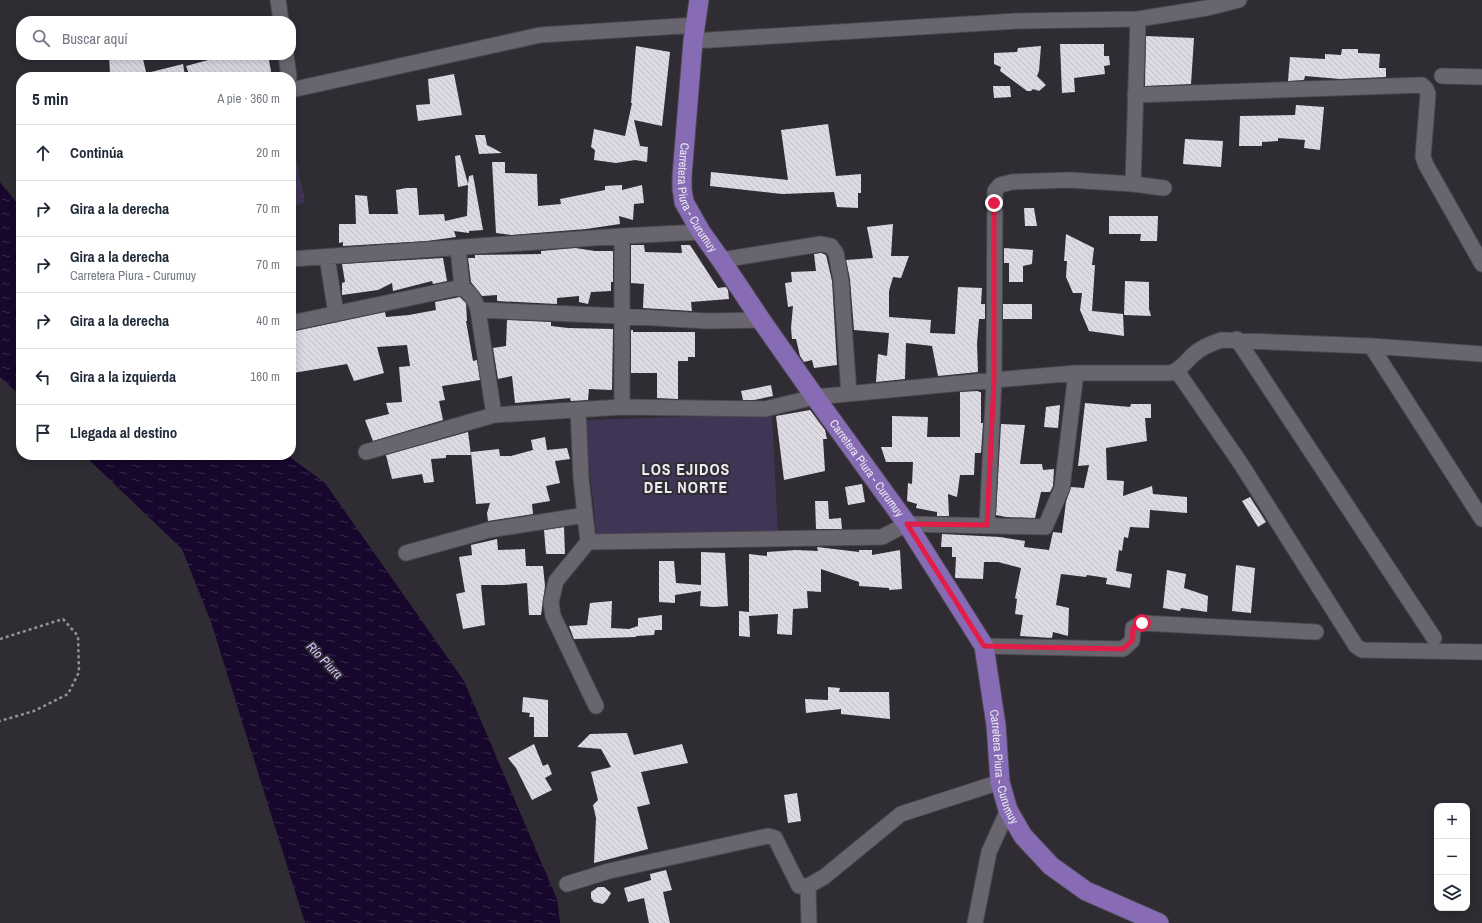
<!DOCTYPE html>
<html lang="es">
<meta charset="utf-8">
<style>
:root{--surface:#fff;--page:#f6f6f7;--text:#1f2937;--muted:#747a83;--line:#e0e1e3}
body{margin:0;font-family:"Archivo Narrow",sans-serif;background:var(--page);color:var(--text)}
.controls{position:absolute;right:12px;bottom:12px;display:grid;overflow:hidden;border-radius:8px;box-shadow:0 2px 10px #0003}
.controls button{width:36px;height:36px;display:grid;place-items:center;padding:0;border:0;border-bottom:1px solid var(--line);background:var(--surface);color:var(--text);font:20px sans-serif}
.stop{position:absolute;width:12px;height:12px;margin:-9px;border:3px solid #e11d48;border-radius:50%;background:#fff}
.stop.end{background:#e11d48;border-color:#fff;box-shadow:0 1px 4px #0008}
.list{margin:0;padding:0;list-style:none}
h2{display:flex;justify-content:space-between;align-items:center;height:52px;margin:0;padding:0 16px;font-size:17px}
h2 small{font-size:13px;font-weight:400;color:var(--muted)}
.list li{display:grid;grid-template-columns:26px 1fr auto;gap:12px;align-items:center;box-sizing:border-box;height:56px;padding:0 16px;border-top:1px solid var(--line)}
.list b{display:block;font-size:15px;white-space:nowrap}
.list p{margin:0;font-size:13px;white-space:nowrap;color:var(--muted)}
.list em{font-size:13px;font-style:normal;color:var(--muted)}
.icon{flex:none;width:22px;height:22px;fill:none;stroke:currentColor;stroke-width:2;stroke-linecap:round;stroke-linejoin:round}
.map{position:relative;flex:none;width:1482px;height:923px;overflow:hidden}
.search{position:absolute;background:var(--surface);box-shadow:0 2px 10px #0003;left:16px;top:16px;width:280px;height:44px;display:flex;align-items:center;gap:10px;box-sizing:border-box;padding:0 14px;border-radius:16px;color:var(--muted);font-size:15px}
.panel{position:absolute;background:var(--surface);box-shadow:0 2px 10px #0003;left:16px;top:72px;width:280px;height:388px;border-radius:16px}
.map>svg:first-child{display:block}
.grass{fill:url(#grass-tufts)}
.garden{fill:#3f3554}
.water{fill:url(#water-ripples)}
.building{fill:url(#building-back-hatch)}
.lines{fill:none;stroke-linecap:round;stroke-linejoin:round}
.minor-casing{stroke:#4a484f;stroke-width:17}
.major-casing{stroke:#4a484f;stroke-width:21}
.path{stroke:#95939a;stroke-width:2.5;stroke-dasharray:3 3;stroke-linecap:butt}
.minor{stroke:#68656e;stroke-width:15}
.major{stroke:#876bb5;stroke-width:19}
.route{stroke:#e11d48;stroke-width:5}
.labels{text-anchor:middle;stroke-width:4;stroke-linejoin:round;paint-order:stroke}
.street-label{font-size:12px;fill:#ebeaef;stroke:#2f2c34}
.water-label{font-size:13px;font-style:italic;fill:#d5c4fd;stroke:#2f2c34}
.district-label{font-size:16px;font-weight:bold;letter-spacing:1px;fill:#ebeaef;stroke:#2f2c34}
</style>
<div class="map">
<svg width="1482" height="923" viewBox="0 0 1482 923">
<defs>
<pattern id="grass-tufts" width="24" height="20" patternUnits="userSpaceOnUse"><rect width="24" height="20" fill="#3f3554"/><path d="M3 7l-1-3M5 7V3M7 7l1-3M15 17l-1-3M17 17v-4M19 17l1-3" fill="none" stroke="#524965"/></pattern>
<pattern id="water-ripples" width="26" height="14" patternUnits="userSpaceOnUse"><rect width="26" height="14" fill="#17072c"/><path d="M2 4q2-2 4 0t4 0M15 11q2-2 4 0t4 0" fill="none" stroke="#392b4b"/></pattern>
<pattern id="building-back-hatch" width="6" height="6" patternUnits="userSpaceOnUse"><rect width="6" height="6" fill="#dddae4"/><path d="M-1 5l2 2M0 0l6 6M5-1l2 2" fill="none" stroke="#bfbcc5"/></pattern>
</defs>
<rect width="100%" height="100%" fill="#2f2c34"/>
<path class="grass" d="M291 134 305 202 291 208Z"/>
<path class="garden" d="M772 414 778 533 596 538 594 509 584 420Z"/>
<path class="water" d="M0 182 21 208V396L0 377Z
M84 455H287L325 483 464 681 557 899 560 923H305L211 622 182 549Z"/>
<path class="building" d="M1146 36 1194 38 1191 84 1145 86Z
M1060 44H1104V56H1109L1110 65 1104 66 1105 74 1074 78 1075 92 1062 93Z
M636 46 670 52 662 126 634 120 640 146 648 147 647 162 635 160 616 163 594 160 595 150 591 147 594 129 625 136 632 103H631Z
M1041 46 1039 71 1037 76 1046 85 1039 91 1033 89 1031 91H1027L1000 71 1001 67 994 64V53L1017 52 1018 48Z
M1342 49H1358V53L1380 54 1379 68H1386V77L1340 79 1305 76 1304 80 1288 81 1290 57 1325 59V54L1341 55Z
M109 55H142L146 72 116 77 114 72 110 73Z
M227 55H268L272 77H190L186 66Z
M183 64 185 75 176 77H148L147 73Z
M454 74 462 115 418 121 416 105 430 104 428 79Z
M993 86H1010L1011 97 994 98Z
M1296 105 1324 107 1320 150 1304 148 1305 140 1278 138V141L1262 142V146H1239L1240 116 1295 115Z
M828 124 836 176 861 174V193H858V208L837 207 834 192 782 194 710 186 711 172 788 180 781 130Z
M475 135H485L487 145 502 153 479 154Z
M1185 139 1223 141 1221 167 1183 164Z
M460 155 468 184 469 176 473 175 483 230 469 231V233L454 231 456 237 427 241 343 246V242L339 243V224H356L355 195 367 196 369 214H398L396 190 406 188H417L419 215 444 214 445 221 467 216 468 185 458 187 455 156Z
M492 162H505V173L537 174 538 206 561 204 560 199 605 190V186L622 185V190L642 185 644 203 634 204 633 220 619 216 620 224 586 229 511 235 496 233Z
M1024 208H1034L1037 226H1025Z
M1109 216H1158L1157 241H1140L1141 234H1109Z
M893 224 891 256H909L901 278 893 277 889 291V317L931 320 930 333 955 334 958 287 982 288 981 304H985V319H979L977 344 978 372 938 376 932 346 906 343 905 379 876 382 878 354 887 356 889 333 854 330 850 279 846 260 873 258 867 227Z
M1066 234 1094 248 1092 265H1095L1092 311 1123 314 1124 336 1089 331 1080 310 1082 293H1073L1066 277 1067 261H1064Z
M631 245H644L645 252 682 253 681 245H690L718 288 726 287 728 290 729 299 691 302 692 311 643 308 644 284 631 283Z
M575 248 595 251H613V282H611V291L591 292 588 304 579 302V296L557 298V304L497 301V295L482 296 471 282 468 258H475V255L541 254V251Z
M1004 248 1033 250 1032 264 1023 266V282H1009V263H1004Z
M821 253 826 255 832 281 837 365 814 368 812 360 804 362 800 356 796 339H792L791 328 793 306 788 307 785 283 792 282 791 272 816 271 814 254Z
M443 258 447 281 433 284 432 281 393 291 392 283 378 290 342 295V283L345 282 342 264Z
M1125 281 1149 282V309L1151 316 1124 315Z
M460 297 466 303 467 321H466L473 361 477 360 480 380 442 386 445 400 439 401 443 420 373 441 365 420 389 414 386 403 402 402 399 367 410 366 407 345 377 347 384 373 354 381 347 364 293 373 291 363V332L385 312 386 317 409 315 436 310 435 302Z
M1003 304H1032V319H1003Z
M507 320 551 322V326L568 328 613 329 612 390 589 389 588 400 571 401 570 398 515 403 512 376 498 379 493 348 506 346Z
M631 330H633V332H695V357H688V361H678V399L657 398V373H631Z
M771 385 773 396 754 400H743L741 391Z
M978 391 979 392H981V423H983L981 453H975L974 475H960L957 497 948 494 949 516H937V512L916 508 917 504 907 501 908 483 912 484 913 462H886L881 447H892V416L928 417 927 437H960V392Z
M1085 403 1130 407 1131 404H1151V418H1145L1147 441 1106 448 1107 480 1124 481 1123 496 1152 486 1153 494 1187 497V513L1150 510 1149 528 1130 527 1128 538 1124 537 1122 551 1119 550 1116 571 1132 574 1130 588 1106 584 1107 578 1087 575 1086 577 1061 574 1056 605 1069 608 1068 636 1053 632 1052 638 1020 636 1023 615 1015 614 1017 599 1015 598 1021 568 998 562H984L983 579 955 578 956 557H952V547H941L942 534 1000 537 1025 541 1024 547 1049 550 1053 532 1062 533 1066 502 1071 487 1084 488 1089 465 1078 466Z
M1060 405 1058 428 1044 427 1046 407Z
M810 410 825 430 827 439H823L825 471 784 480 776 416Z
M1001 424 1025 425 1020 464H1042L1043 470 1054 469 1053 486 1050 492H1041L1035 518 1006 517 996 515Z
M468 432 471 455H446V458L431 459 434 482 424 483 422 474 392 479 386 455Z
M545 437 547 450 567 448 570 459 555 461 560 483 546 486 550 501 532 504 533 514 488 521 487 513 490 503 476 504 471 452 499 449 500 456H511L533 450 531 440Z
M862 484 865 502 848 505 845 487Z
M1250 497 1266 522 1258 527 1242 501Z
M815 501H828L829 519 841 518 842 529H816Z
M564 527 565 554H546L544 530Z
M497 539 498 550 525 549 526 566H543L545 586 541 615H529L527 583 504 585H481L485 625 463 629 456 594 465 592 459 557 472 555 471 545Z
M817 547 859 552V550H872V555L900 550 902 589 889 590V588L859 586V582L821 569V592L807 591 808 608 793 609 792 635 777 634 778 614 749 616 750 637 739 636V611L749 612V554L767 556V552L796 550 818 551Z
M701 552 725 553 728 606 713 607 700 606 701 591 675 595V603L659 602V561H674L676 583 701 585Z
M1236 565 1255 568 1251 613 1232 611Z
M1167 570 1186 574 1184 588 1208 596 1207 612 1181 608 1180 611 1163 608Z
M612 601 611 628 629 629 638 626V618L662 615V630H655L654 635 636 636V637L574 639 569 626 587 625 590 603Z
M828 687 840 688 839 692H889L890 719 841 714V709L806 713 805 699 828 700Z
M523 697 548 700V737H534V717H529L530 713 522 712Z
M627 733 634 755 682 744 688 763 641 772 650 804 637 807 648 849 594 863 596 818 593 805 598 800 591 772 611 767 601 749 577 747 590 734Z
M534 744 543 766 548 764 552 774 545 778 552 790 532 800 516 768 508 758Z
M797 793 801 821 788 823 784 795Z
M666 870 672 890 663 892 670 923H649L644 898 628 902 624 888 651 880 650 874Z
M598 887H604L611 893 607 900 603 904 594 902 591 898V892Z"/>
<g class="lines">
<defs>
<path id="minor" d="M278 0 281 21
M1138 19 1133 184 1164 188
M693 41 1017 21 1138 19 1207 8 1239 0
M286 55 289 77
M1442 76 1482 77
M291 90 540 35 696 25
M1135 95 1422 85 1426 89 1428 94 1423 157 1426 165 1482 264
M622 236V407
M458 248 462 287C471 294 475 299 478 310L494 415
M327 257 336 314
M291 259 622 236 701 232
M721 260 821 244 831 246 836 253 841 280 849 394
M478 310 621 316 707 321 761 320
M291 323 462 287
M1237 339 1434 638
M1371 346 1482 519
M1177 371 1241 464 1356 646 1362 650 1482 652
M578 410 581 478 588 542 556 581 551 602 553 616 596 706
M366 452 494 415 622 407 765 409 815 397 994 380 1076 373H1170C1181 370 1186 361 1194 354 1202 347 1212 343 1222 340L1371 346 1482 354
M987 525 994 380 995 191 1000 185 1012 182 1069 180 1133 184
M588 542 882 537 907 524 1045 527 1062 488 1076 373
M406 553 489 530 585 515
M984 646 1123 649 1132 641 1133 628 1142 623 1316 632
M567 884 609 871 768 836 775 838 799 886H808L824 877 901 814 1000 782
M808 886 809 923
M975 923 989 852 1008 810"/>
<g id="major">
<path id="s1" d="M699 0 693 41 682 176V189L684 202 701 232 721 260 761 320 815 397 907 524 984 646 996 725 1000 782 1008 810 1023 836 1051 866 1086 891 1159 923"/>
</g>
</defs>
<use href="#minor" class="minor-casing"/>
<use href="#major" class="major-casing"/>
<path class="path" d="M0 639 63 619 78 636 79 672 68 694 34 711 0 721"/>
<use href="#minor" class="minor"/>
<use href="#major" class="major"/>
</g>
<g class="lines">
<path class="route" d="M994 203V380L987 525 907 524 984 646 1123 649 1132 641 1133 628 1142 623"/>
</g>
<g class="labels">
<g class="street-label">
<text dy="4" stroke="none"><textPath href="#s1" startOffset="202">Carretera Piura - Curumuy</textPath></text>
<text dy="4" stroke="none"><textPath href="#s1" startOffset="526">Carretera Piura - Curumuy</textPath></text>
<text dy="4" stroke="none"><textPath href="#s1" startOffset="862">Carretera Piura - Curumuy</textPath></text>
</g>
<g class="water-label">
<text transform="translate(325 660) rotate(46)" y="5">Río Piura</text>
</g>
<g class="district-label">
<text x="686" y="475">LOS EJIDOS<tspan x="686" dy="18">DEL NORTE</tspan></text>
</g>
</g>
</svg>
<div class="controls">
<button>+</button>
<button>−</button>
<button><svg class="icon" aria-label="layers" viewBox="0 0 24 24"><path d="M12 4l9 5-9 5-9-5zM3 14l9 5 9-5"/></svg></button>
</div>
<div class="stop" style="left:1142px;top:623px"></div>
<div class="stop end" style="left:994px;top:203px"></div>
<div class="search"><svg class="icon" aria-label="search" viewBox="0 0 24 24"><circle cx="10" cy="10" r="6"/><path d="M15 15l6 6"/></svg>Buscar aquí</div>
<section class="panel">
<h2>5 min<small>A pie · 360 m</small></h2>
<ul class="list">
<li><svg class="icon" aria-label="ahead" viewBox="0 0 24 24"><path d="M12 20V5M6 11l6-6 6 6"/></svg><div><b>Continúa</b></div><em>20 m</em></li>
<li><svg class="icon" aria-label="right" viewBox="0 0 24 24"><path d="M7 20v-9h11M14 6l5 5-5 5"/></svg><div><b>Gira a la derecha</b></div><em>70 m</em></li>
<li><svg class="icon" aria-label="right" viewBox="0 0 24 24"><path d="M7 20v-9h11M14 6l5 5-5 5"/></svg><div><b>Gira a la derecha</b><p>Carretera Piura - Curumuy</p></div><em>70 m</em></li>
<li><svg class="icon" aria-label="right" viewBox="0 0 24 24"><path d="M7 20v-9h11M14 6l5 5-5 5"/></svg><div><b>Gira a la derecha</b></div><em>40 m</em></li>
<li><svg class="icon" aria-label="left" viewBox="0 0 24 24"><path d="M17 20v-9H6M10 6l-5 5 5 5"/></svg><div><b>Gira a la izquierda</b></div><em>160 m</em></li>
<li><svg class="icon" aria-label="arrive" viewBox="0 0 24 24"><path d="M6 21V4h12l-3 4 3 4H6"/></svg><div><b>Llegada al destino</b></div></li>
</ul>
</section>
</div>
